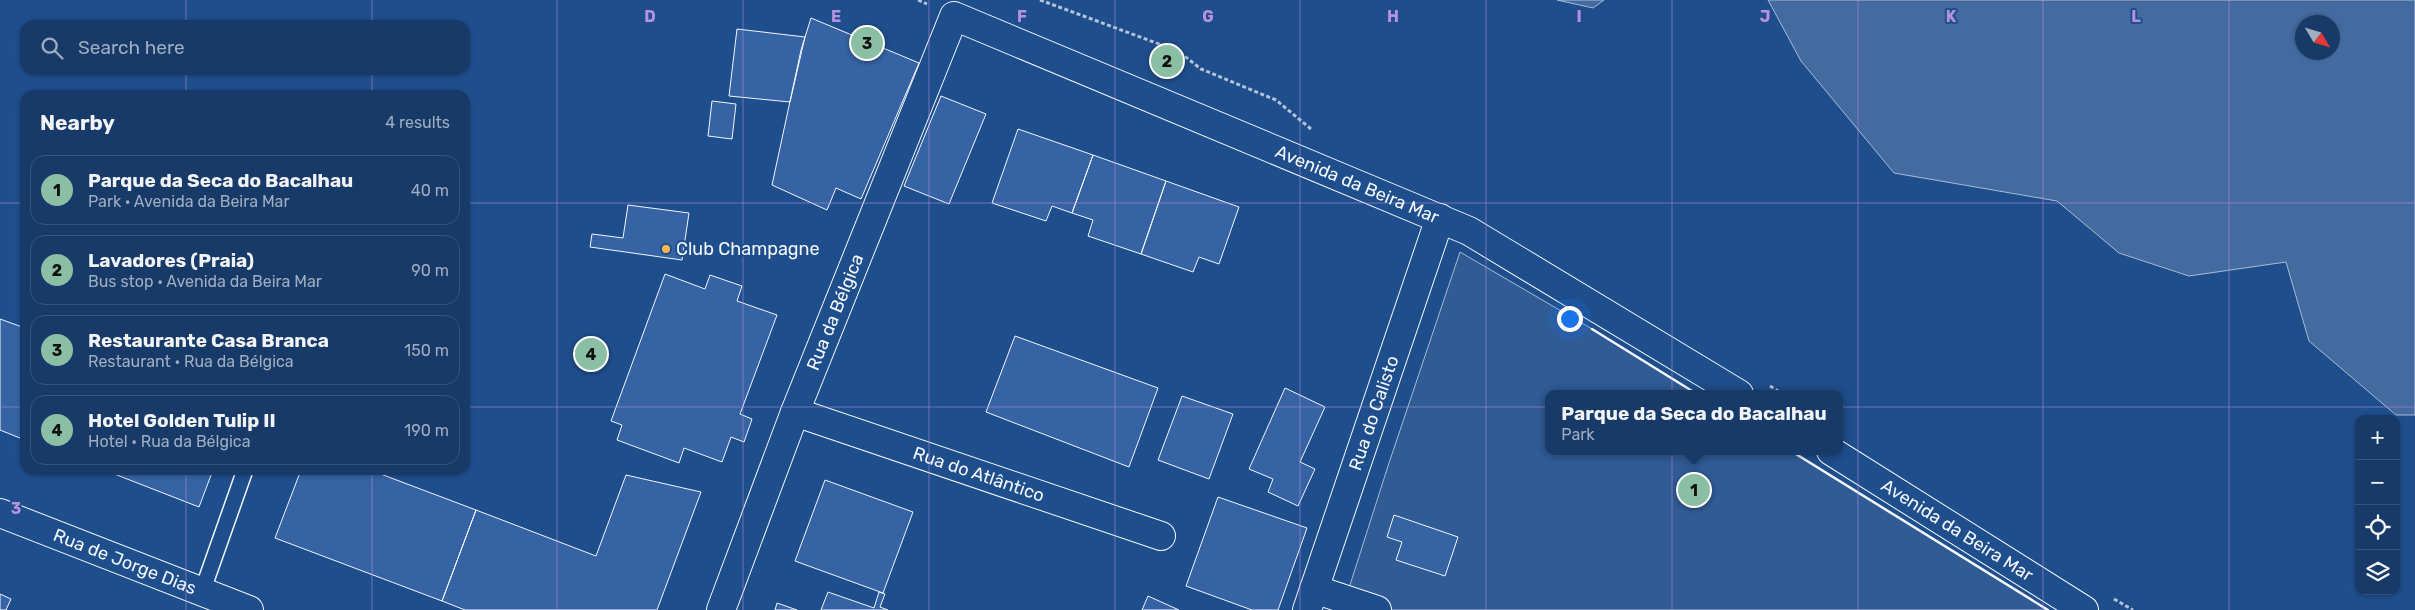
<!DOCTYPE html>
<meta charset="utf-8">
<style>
:root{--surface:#173a69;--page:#244571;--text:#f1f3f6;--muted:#9eadc0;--line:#36547d;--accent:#8abfa5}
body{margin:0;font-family:Rubik,sans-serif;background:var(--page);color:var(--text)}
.controls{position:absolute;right:15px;bottom:15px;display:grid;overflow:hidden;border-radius:10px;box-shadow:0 1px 4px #0004}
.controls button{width:45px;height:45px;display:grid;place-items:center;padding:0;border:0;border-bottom:1px solid var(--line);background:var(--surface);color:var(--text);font:25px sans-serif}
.compass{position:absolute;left:2295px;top:15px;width:45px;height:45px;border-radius:50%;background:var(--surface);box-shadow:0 1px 4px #0004;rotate:128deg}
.you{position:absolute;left:1569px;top:318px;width:18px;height:18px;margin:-12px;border:4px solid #fff;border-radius:50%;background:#1a73e8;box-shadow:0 0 0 8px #1a73e833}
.badge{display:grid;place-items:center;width:32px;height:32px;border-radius:50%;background:var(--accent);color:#111;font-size:16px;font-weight:700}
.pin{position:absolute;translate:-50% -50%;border:2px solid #fff;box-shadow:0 1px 5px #0006}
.popup{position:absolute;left:1545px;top:390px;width:298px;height:65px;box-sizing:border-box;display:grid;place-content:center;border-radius:10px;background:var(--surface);filter:drop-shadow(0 1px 4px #0005);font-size:16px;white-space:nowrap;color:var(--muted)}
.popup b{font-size:19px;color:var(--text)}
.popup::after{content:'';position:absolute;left:50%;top:100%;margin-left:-10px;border:10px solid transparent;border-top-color:var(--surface)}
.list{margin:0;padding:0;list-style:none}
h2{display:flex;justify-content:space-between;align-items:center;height:65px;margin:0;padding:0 20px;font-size:21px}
h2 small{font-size:16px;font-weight:400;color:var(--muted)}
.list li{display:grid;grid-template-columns:32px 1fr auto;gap:15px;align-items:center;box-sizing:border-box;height:70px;margin:0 10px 10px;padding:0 10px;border:1px solid var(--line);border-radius:15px}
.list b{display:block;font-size:19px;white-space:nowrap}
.list p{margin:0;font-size:16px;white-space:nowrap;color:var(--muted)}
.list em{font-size:16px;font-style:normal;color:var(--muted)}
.icon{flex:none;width:28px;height:28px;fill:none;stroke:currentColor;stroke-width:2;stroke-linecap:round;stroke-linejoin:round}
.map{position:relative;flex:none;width:2415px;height:610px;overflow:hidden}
.search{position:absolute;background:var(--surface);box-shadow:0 1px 4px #0004;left:20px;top:20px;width:450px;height:55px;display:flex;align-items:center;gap:12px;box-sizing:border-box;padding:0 18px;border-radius:15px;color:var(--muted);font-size:19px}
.panel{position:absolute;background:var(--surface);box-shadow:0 1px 4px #0004;left:20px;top:90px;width:450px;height:385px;border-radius:15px}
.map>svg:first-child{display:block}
.built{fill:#305b95;stroke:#a8bbd7}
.water{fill:#446ba0;stroke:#a8bbd7;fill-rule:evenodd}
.building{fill:#3563a3;stroke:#f2f6ff}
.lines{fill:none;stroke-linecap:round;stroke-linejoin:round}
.service-casing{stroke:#f2f6ff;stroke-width:18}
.minor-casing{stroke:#f2f6ff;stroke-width:30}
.secondary-casing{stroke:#f2f6ff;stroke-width:30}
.path{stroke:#b3c4dc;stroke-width:3;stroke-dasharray:4 2.5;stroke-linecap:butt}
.service{stroke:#1f4e8c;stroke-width:15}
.minor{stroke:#1f4e8c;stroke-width:28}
.secondary{stroke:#1f4e8c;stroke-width:28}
.wall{stroke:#f2f6ff;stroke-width:2.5}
.grid{fill:none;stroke:#b691df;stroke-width:1;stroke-opacity:0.55}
.poi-dot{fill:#ffb74d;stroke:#1f4e8c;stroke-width:2}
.labels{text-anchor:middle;stroke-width:4;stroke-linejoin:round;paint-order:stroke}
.street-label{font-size:18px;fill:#f2f6ff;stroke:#1f4e8c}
.poi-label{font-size:18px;fill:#f2f6ff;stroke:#1f4e8c;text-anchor:start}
.grid-label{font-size:16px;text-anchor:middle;font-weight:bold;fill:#b691df;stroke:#1f4e8c;stroke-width:4;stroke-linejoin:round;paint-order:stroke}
</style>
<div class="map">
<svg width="2415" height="610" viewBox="0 0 2415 610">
<rect width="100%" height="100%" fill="#1f4e8c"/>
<path class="built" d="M1460 252 1592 329 1697 394H1549V451H1791L2048 610H1342L1388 466Z"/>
<path class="water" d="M1557 0H1604L1593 8Z
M1768 0H2415V415H2396L2309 341 2286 262 2189 276 2119 253 2057 201 1894 173 1801 61ZM2302 22H2332V52H2302Z"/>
<path class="building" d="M811 18 919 63 861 199 836 188 827 210 772 185 801 50Z
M737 29 805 37 790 102 729 96Z
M941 96 986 114 949 204 904 186Z
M712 101 736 104 732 139 708 136Z
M1018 129 1093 155 1072 213 1052 206 1046 221 992 203Z
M1093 155 1166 181 1141 254 1088 236 1093 220 1072 213Z
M1166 181 1239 207 1219 264 1199 257 1193 272 1141 254Z
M628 205 689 213 682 260 590 247 592 234 623 238Z
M665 274 705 289 710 275 742 286 737 301 777 315 740 414 752 419 744 442 731 437 722 462 684 448 679 463 617 440 622 425 611 421Z
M0 319 25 328V440L0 430Z
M1015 336 1158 388 1129 467 986 412Z
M1285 388 1325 407 1300 462 1315 469 1298 506 1268 492 1273 479 1249 469Z
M1182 396 1233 414 1209 479 1158 460Z
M104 470H213L199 507Z
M301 470H370L476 510 442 601 275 538Z
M626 475 701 492 657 610H465L442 601 476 510 596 556Z
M825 480 913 512 883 593 795 561Z
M1218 497 1307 528 1278 610H1252L1186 586Z
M1394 515 1458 537 1445 576 1396 560 1402 542 1387 537Z
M828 592 874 608 879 592 885 594 880 607 888 610H821Z
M0 594 11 599 6 610H0Z
M1148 596 1179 610H1142Z
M777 603 797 610H775Z"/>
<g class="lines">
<defs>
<path id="service" d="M202 592 245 470"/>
<g id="minor">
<path id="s1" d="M795 412 1161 536"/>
<path id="s2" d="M1831 451 2084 610"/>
<path d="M1314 589 1377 610"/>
<path id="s3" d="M721 610 795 412 954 16 1469 231 1739 394"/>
<path id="s4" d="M1307 610 1440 218"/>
</g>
<g id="secondary">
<path id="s5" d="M0 513 249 610"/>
</g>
</defs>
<use href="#service" class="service-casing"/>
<use href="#minor" class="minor-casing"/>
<use href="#secondary" class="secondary-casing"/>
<path class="path" d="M918 0 927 4
M1040 0 1178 51 1201 69 1276 100 1311 129
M1770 386 1783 394
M2114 599 2133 610"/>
<use href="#service" class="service"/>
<use href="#minor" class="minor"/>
<use href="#secondary" class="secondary"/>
<path class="wall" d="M1592 329 1697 394
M1791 451 2048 610"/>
</g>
<path class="grid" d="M186 0V25M372 0V25M557 0V610M743 0V610M929 0V610M1115 0V610M1300 0V610M1486 0V610M1672 0V610M1858 0V610M2043 0V610M2229 0V610M186 70V95M372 70V95M0 203H25M465 203H2415M0 407H25M465 407H2415M186 470V610M372 470V610"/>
<circle class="poi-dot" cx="666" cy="249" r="5"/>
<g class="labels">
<g class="street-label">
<text dy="6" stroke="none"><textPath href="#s3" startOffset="1075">Avenida da Beira Mar</textPath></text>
<text dy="6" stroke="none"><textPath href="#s3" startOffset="319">Rua da Bélgica</textPath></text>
<text dy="6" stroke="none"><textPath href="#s4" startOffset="208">Rua do Calisto</textPath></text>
<text dy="6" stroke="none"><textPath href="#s1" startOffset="194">Rua do Atlântico</textPath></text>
<text dy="6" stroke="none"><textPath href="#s2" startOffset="149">Avenida da Beira Mar</textPath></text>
<text dy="6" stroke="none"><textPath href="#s5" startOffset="134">Rua de Jorge Dias</textPath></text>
</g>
<g class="poi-label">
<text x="676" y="255">Club Champagne</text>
</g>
</g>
<g class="grid-label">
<text x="650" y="22">D</text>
<text x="836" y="22">E</text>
<text x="1022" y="22">F</text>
<text x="1208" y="22">G</text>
<text x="1393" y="22">H</text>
<text x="1579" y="22">I</text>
<text x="1765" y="22">J</text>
<text x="1951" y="22">K</text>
<text x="2136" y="22">L</text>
<text x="16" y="514">3</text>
</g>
</svg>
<div class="controls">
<button>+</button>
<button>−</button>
<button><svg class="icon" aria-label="locate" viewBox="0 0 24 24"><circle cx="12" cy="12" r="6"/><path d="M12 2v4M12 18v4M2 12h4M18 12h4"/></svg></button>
<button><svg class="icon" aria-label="layers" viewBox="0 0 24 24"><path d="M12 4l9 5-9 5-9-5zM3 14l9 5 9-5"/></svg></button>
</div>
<svg class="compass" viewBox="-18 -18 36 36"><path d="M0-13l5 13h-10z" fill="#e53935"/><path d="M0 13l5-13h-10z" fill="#9eadc0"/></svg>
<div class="you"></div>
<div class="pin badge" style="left:1694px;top:490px">1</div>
<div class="popup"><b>Parque da Seca do Bacalhau</b>Park</div>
<div class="pin badge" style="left:1167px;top:61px">2</div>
<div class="pin badge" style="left:867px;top:43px">3</div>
<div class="pin badge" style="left:591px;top:354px">4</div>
<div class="search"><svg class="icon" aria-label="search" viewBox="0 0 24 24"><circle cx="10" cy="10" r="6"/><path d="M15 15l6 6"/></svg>Search here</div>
<section class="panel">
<h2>Nearby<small>4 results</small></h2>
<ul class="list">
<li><span class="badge">1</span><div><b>Parque da Seca do Bacalhau</b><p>Park · Avenida da Beira Mar</p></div><em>40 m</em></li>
<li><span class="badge">2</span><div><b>Lavadores (Praia)</b><p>Bus stop · Avenida da Beira Mar</p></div><em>90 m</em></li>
<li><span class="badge">3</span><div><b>Restaurante Casa Branca</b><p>Restaurant · Rua da Bélgica</p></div><em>150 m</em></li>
<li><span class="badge">4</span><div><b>Hotel Golden Tulip II</b><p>Hotel · Rua da Bélgica</p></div><em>190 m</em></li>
</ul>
</section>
</div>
